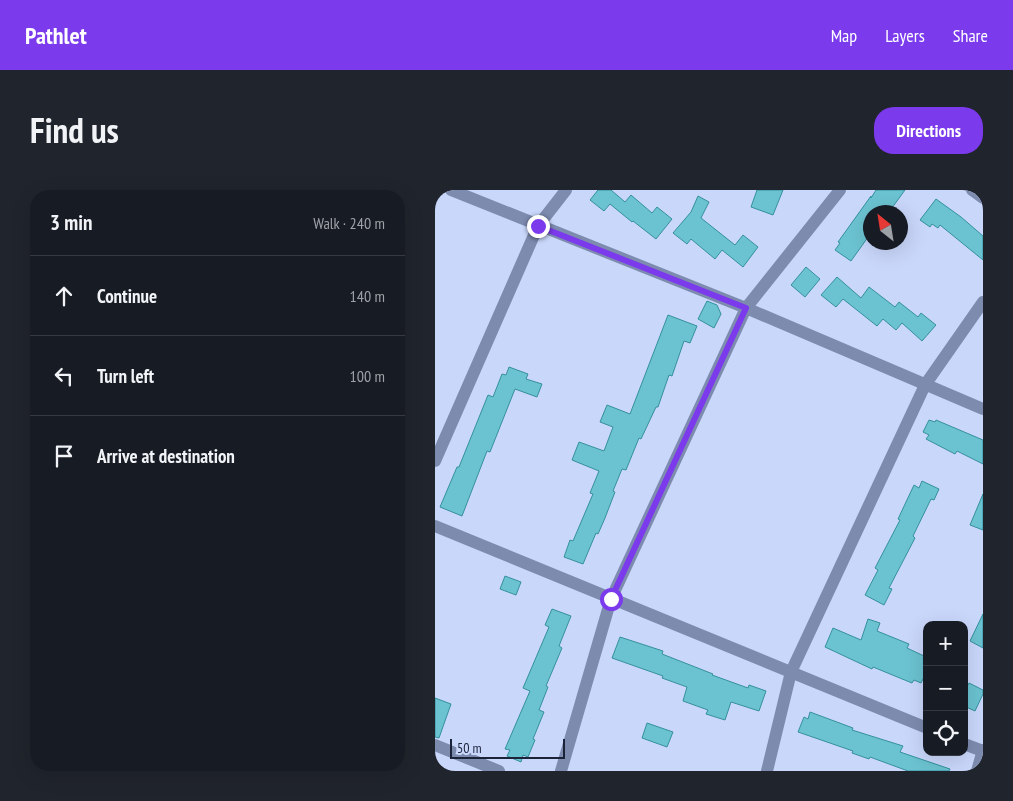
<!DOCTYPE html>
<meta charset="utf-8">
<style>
:root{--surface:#171b24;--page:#20242c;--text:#f1f3f6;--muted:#9ea1a6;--line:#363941;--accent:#7c3aed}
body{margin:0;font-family:"PT Sans Narrow",sans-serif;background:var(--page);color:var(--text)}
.controls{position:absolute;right:15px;bottom:15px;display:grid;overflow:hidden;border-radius:10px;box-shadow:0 5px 20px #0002}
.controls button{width:45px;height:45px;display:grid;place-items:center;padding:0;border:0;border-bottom:1px solid var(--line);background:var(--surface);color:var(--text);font:25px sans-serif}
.compass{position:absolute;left:428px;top:15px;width:45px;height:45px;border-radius:50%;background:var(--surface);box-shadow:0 5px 20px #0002;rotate:330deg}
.scale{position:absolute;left:15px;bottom:12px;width:115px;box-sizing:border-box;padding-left:5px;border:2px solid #1b2339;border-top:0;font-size:14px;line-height:18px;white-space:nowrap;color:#1b2339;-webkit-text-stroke:4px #c9d7fb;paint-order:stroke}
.stop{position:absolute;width:15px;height:15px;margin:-11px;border:4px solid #7c3aed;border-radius:50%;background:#fff}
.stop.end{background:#7c3aed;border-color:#fff;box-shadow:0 1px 5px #0008}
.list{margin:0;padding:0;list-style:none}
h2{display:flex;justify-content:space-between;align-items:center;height:65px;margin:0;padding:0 20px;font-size:21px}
h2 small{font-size:16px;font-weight:400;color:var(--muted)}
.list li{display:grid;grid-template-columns:32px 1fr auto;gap:15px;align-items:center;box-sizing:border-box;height:80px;padding:0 20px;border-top:1px solid var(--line)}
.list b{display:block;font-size:19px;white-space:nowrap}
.list em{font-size:16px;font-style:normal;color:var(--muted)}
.icon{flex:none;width:28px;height:28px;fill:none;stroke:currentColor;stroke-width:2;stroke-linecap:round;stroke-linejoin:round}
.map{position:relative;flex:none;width:548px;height:581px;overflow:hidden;border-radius:20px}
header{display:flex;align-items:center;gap:30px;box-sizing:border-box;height:70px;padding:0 25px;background:var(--accent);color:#fff}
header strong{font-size:24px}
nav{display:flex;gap:28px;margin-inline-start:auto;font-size:18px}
.intro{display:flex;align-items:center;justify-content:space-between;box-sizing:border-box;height:120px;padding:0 30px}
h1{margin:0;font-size:35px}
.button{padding:12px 22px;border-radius:20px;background:var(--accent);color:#fff;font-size:18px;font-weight:700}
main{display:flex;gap:30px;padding:0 30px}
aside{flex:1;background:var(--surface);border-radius:20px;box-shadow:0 5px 20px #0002}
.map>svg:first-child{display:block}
.building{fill:#6bc2d0;stroke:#35909d}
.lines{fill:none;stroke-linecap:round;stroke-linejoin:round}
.street{stroke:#7d8baf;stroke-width:12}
.route{stroke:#7c3aed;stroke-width:6}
</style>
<header>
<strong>Pathlet</strong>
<nav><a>Map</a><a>Layers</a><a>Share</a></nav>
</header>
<div class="intro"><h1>Find us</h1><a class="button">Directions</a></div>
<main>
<aside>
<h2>3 min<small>Walk · 240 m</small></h2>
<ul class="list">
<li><svg class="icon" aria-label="ahead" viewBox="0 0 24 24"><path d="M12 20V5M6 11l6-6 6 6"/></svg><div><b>Continue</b></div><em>140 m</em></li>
<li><svg class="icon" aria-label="left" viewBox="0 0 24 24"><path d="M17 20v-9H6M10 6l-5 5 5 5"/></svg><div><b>Turn left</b></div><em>100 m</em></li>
<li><svg class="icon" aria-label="arrive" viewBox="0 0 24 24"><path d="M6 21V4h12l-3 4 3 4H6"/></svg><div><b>Arrive at destination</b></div></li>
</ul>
</aside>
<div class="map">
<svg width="548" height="581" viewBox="0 0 548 581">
<rect width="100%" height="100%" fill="#c9d7fb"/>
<path class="building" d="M163 0H176L190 12 196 5 217 23 222 17 237 29 221 49 198 31 197 32 175 14 169 21 155 10Z
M322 0H348L338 25 316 17Z
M441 0H470L454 22H436V43L416 71 400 60 405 53 403 52 436 6V8Z
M263 6 274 12 266 28 300 55 308 45 323 57 308 77 287 60 280 69 256 49 252 54 238 43 256 22Z
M501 9 526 27 548 46V70L505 35 503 38 497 34 495 37 485 30Z
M371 77 385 89 370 107 356 95Z
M402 87 426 108 434 97 460 117 464 112 483 127 486 123 501 135 487 151 467 133 461 140 448 129 442 136 408 109 401 117 386 105Z
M272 111 282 115 286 124 279 138 263 129Z
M233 125 262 136 255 153 249 151 237 186 234 185 223 217H221L206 249 204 248 191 280 187 279 178 301 180 302 170 328 163 344 161 343 148 374 129 367 135 350 138 351 158 304 155 303 164 281 137 270 144 252 169 261 178 237 165 232 172 215 195 224Z
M74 177 93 184 91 189 107 194 102 207 80 199 55 262 52 261 27 326 5 317 22 277H24L53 205 58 207 67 184 71 185Z
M494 230 500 232 501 230 548 250V274L522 261 520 264 491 249 494 245 488 242Z
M487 291 504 299 499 310 496 309 478 346 480 348 454 398 457 399 449 415 430 405 443 380 440 378 465 330 463 329 479 295 484 298Z
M548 304V340L535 335Z
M70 386 86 392 81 405 65 399Z
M117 419 136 426 124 456 127 458 111 496 113 497 104 520 109 522 98 549 100 550 93 567 88 565 86 572 72 566 75 560 70 559 95 501 88 498 114 437 110 435Z
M548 424V458L535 451Z
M433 429 445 433 442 441 474 454 472 458 489 466 488 469 492 471V481L486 493 479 490 477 493 438 477 437 479 390 457 398 438 426 450Z
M185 447 228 461 227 464 278 484 277 485 313 498 314 495 331 501 324 521 296 512 290 530 271 524 273 520 248 511 252 497 227 488 228 486 177 468Z
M534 493 548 500V504L540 521 529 516V502Z
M0 508 16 514 4 548 0 547Z
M375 522 418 538 417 540 468 556 465 562 515 579 514 581H473L435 567 434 569 417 563 418 561 363 542 369 527 373 529Z
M212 533 238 542 232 557 207 548Z"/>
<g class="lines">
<path class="street" d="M16 0 311 118 548 219
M537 0 548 8
M0 271 103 36 131 0
M0 336 492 538
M529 554 548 561
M0 555 64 581
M126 581 176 409 311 118 405 0
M332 581 356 482 490 195 548 112
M542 581 548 560"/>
</g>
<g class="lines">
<path class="route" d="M103 36 311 118 176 409"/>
</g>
</svg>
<div class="controls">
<button>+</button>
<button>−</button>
<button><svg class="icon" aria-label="locate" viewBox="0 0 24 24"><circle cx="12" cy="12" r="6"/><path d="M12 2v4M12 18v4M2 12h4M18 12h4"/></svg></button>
</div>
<svg class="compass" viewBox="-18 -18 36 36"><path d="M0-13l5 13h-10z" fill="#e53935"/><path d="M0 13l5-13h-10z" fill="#9ea1a6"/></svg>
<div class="scale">50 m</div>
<div class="stop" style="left:176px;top:409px"></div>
<div class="stop end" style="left:103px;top:36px"></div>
</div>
</main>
